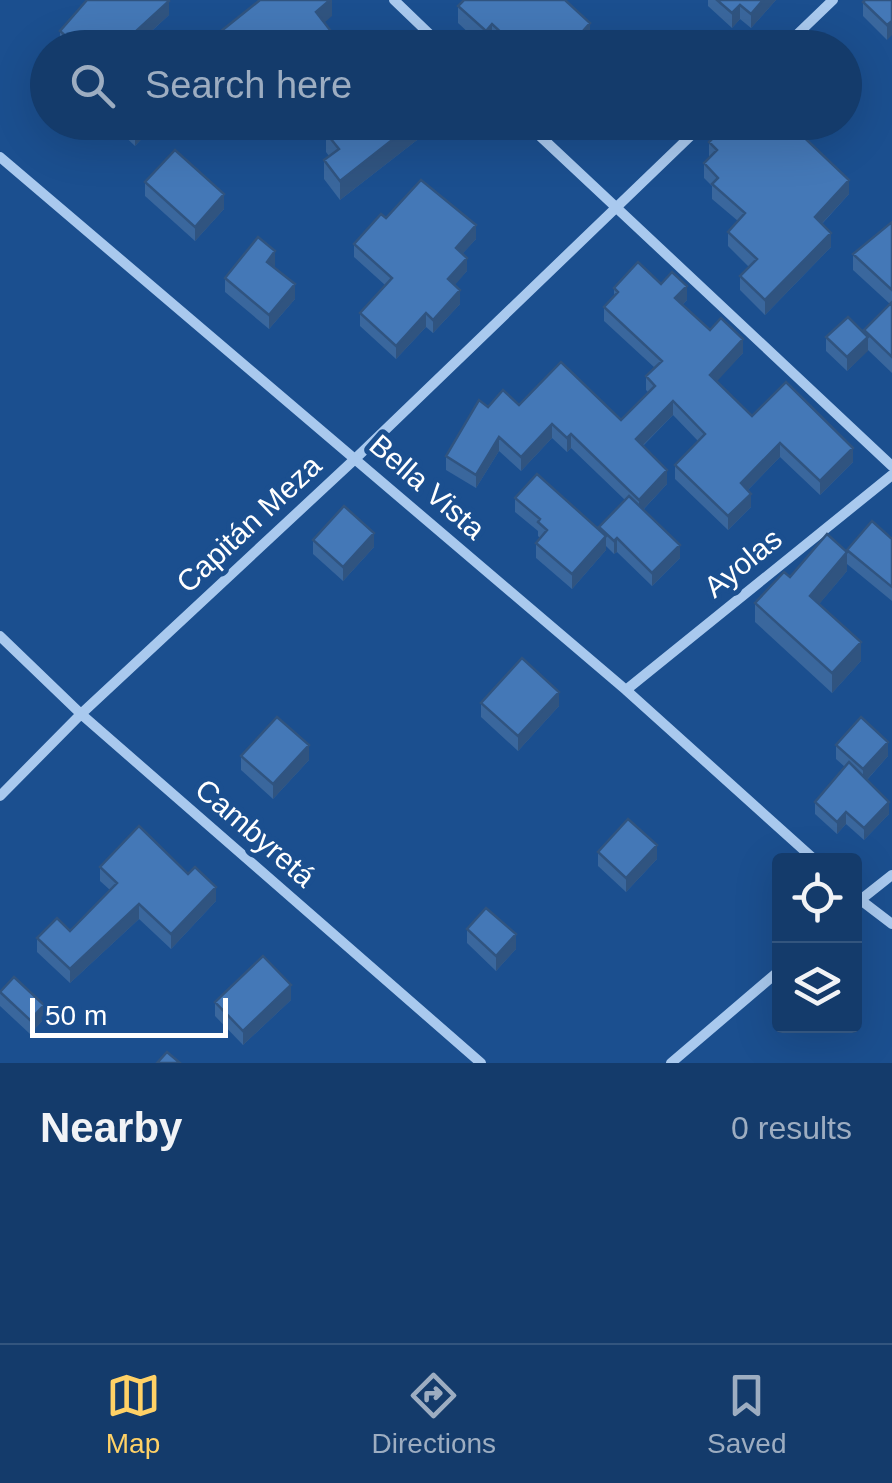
<!DOCTYPE html>
<meta charset="utf-8">
<style>
:root{--surface:#143b6b;--page:#1d4271;--text:#f1f3f6;--muted:#9dadc1;--line:#33557e;--accent:#ffd166}
body{margin:0;font-family:Arial,sans-serif;background:var(--page);color:var(--text)}
.controls{position:absolute;right:30px;bottom:30px;display:grid;overflow:hidden;border-radius:10px;box-shadow:0 10px 40px #0002}
.controls button{width:90px;height:90px;display:grid;place-items:center;padding:0;border:0;border-bottom:2px solid var(--line);background:var(--surface);color:var(--text);font:50px sans-serif}
.scale{position:absolute;left:30px;bottom:25px;width:198px;box-sizing:border-box;padding-left:10px;border:5px solid #fff;border-top:0;font-size:28px;line-height:35px;white-space:nowrap;color:#fff;-webkit-text-stroke:8px #1b4f8f;paint-order:stroke}
.list{margin:0;padding:0;list-style:none}
h2{display:flex;justify-content:space-between;align-items:center;height:130px;margin:0;padding:0 40px;font-size:42px}
h2 small{font-size:32px;font-weight:400;color:var(--muted)}
.icon{flex:none;width:55px;height:55px;fill:none;stroke:currentColor;stroke-width:2;stroke-linecap:round;stroke-linejoin:round}
.map{position:relative;flex:none;width:892px;height:1063px;overflow:hidden}
.search{position:absolute;background:var(--surface);box-shadow:0 10px 40px #0002;left:30px;right:30px;top:30px;height:110px;display:flex;align-items:center;gap:25px;box-sizing:border-box;padding:0 35px;border-radius:55px;color:var(--muted);font-size:38px}
.sheet{height:280px;background:var(--surface)}
nav{display:flex;justify-content:space-around;align-items:center;box-sizing:border-box;height:140px;border-top:2px solid var(--line);background:var(--surface);font-size:28px;color:var(--muted)}
nav a{display:grid;justify-items:center;gap:5px}
nav .on{color:var(--accent)}
.map>svg:first-child{display:block}
.lines{fill:none;stroke-linecap:round;stroke-linejoin:round}
.street{stroke:#a9c9ee;stroke-width:10}
.wall{fill:#3a679d}
.shaded-wall{fill:#305480}
.building{fill:#4478b7;stroke:#305480;stroke-width:2.5}
.labels{text-anchor:middle;stroke-width:10;stroke-linejoin:round;paint-order:stroke}
.street-label{font-size:30px;fill:#fff;stroke:#1b4f8f}
</style>
<div class="map">
<svg width="892" height="1063" viewBox="0 0 892 1063">
<rect width="100%" height="100%" fill="#1b4f8f"/>
<g class="lines">
<path class="street" d="M394 0 444 48
M783 48 833 0
M525 122 892 466
M0 157 626 690 816 861
M0 636 81 714 481 1063
M626 690 892 475
M0 796 81 714 356 458 705 122
M854 895 892 924
M854 905 892 875
M671 1063 780 970"/>
</g>
<path class="wall" d="M708 0H776L751 28 740 19 732 28 708 6Z
M892 0 887 40 863 16V2Z
M458 6 590 40 583 48H499L492 41 485 48 458 23Z
M169 15 142 40 150 48H63L60 45V31Z
M100 122H152V128L135 146 118 130 114 135Z
M426 122V133L340 200 324 179V160L329 156 326 152V133Z
M722 122H788L849 194 822 224 831 247 765 315 740 290V276L749 267 728 246V232L738 221 712 199V186L704 178V163L709 157V142L722 130Z
M145 182 224 209 195 241 145 196Z
M386 218 476 239 462 254 467 271 454 285 460 304 433 333 426 327 396 359 360 326V313L385 285 354 257V244Z
M892 222V373L868 350 847 371 826 351V337L864 333V330L890 304 853 270V254Z
M275 266 274 267 295 299 269 329 225 292V278Z
M661 284 687 300 682 305 710 330 743 353 716 381 752 416 853 462 820 495 780 457 748 490 751 507 728 530 675 479V465L698 441 673 415 643 446 667 484 643 510 680 558 652 586 617 552 614 554 606 546V550L572 589 536 558V543L540 538 538 536V531L515 512V498L599 530V527L625 500 571 448 567 452 552 438 521 471 499 451 476 488 446 470V456L488 407 519 405 621 420 649 393 646 390V376L655 368 604 321V307L614 297V288Z
M892 539V601L847 564V571L819 604 861 661 832 693 755 622V603L790 577 847 552V550Z
M313 540 374 547 343 581 313 554Z
M481 703 559 706 518 751 481 717Z
M836 745 888 756 867 780 889 814 864 840 846 824 837 834 815 814V802L845 767 836 759Z
M241 756 309 760 273 799 241 770Z
M598 852 657 859 626 892 598 866Z
M100 867 216 901 171 949 139 919 70 983 37 952V938L70 931 110 890 100 881Z
M467 929 516 949 496 971 467 943Z
M0 992 44 1019 30 1034 0 1006Z
M291 1000 243 1045 215 1016V1002Z"/>
<path class="shaded-wall" d="M330 0H332V16L316 30V12Z
M763 0H776L751 28V14Z
M169 1V15L134 47V33Z
M740 5V19L732 28V13Z
M892 21V35L887 40V25Z
M590 23V40L583 48H568Z
M492 24V41L486 48V31Z
M114 122H118V130L114 135Z
M144 122H152V128L135 146V133Z
M415 122H426V133L340 200V181Z
M849 180V194L815 231V217Z
M224 194V209L195 241V227Z
M476 225V239L456 261V248Z
M831 233V247L765 315V300Z
M275 251V266L267 276V262Z
M467 258V271L448 293V279Z
M295 284V299L269 329V315Z
M687 286V300L675 312V298Z
M460 290V304L433 333V320Z
M426 313V327L396 359V346Z
M868 337V351L847 371V357Z
M743 339V353L710 389V375Z
M673 401V415L636 452V439Z
M552 424V438L521 471V457Z
M571 434V448L567 452V438Z
M499 437V451L476 488V475Z
M780 443V457L741 497V483Z
M853 448V462L820 495V481Z
M667 470V484L639 514V500Z
M751 494V507L728 530V516Z
M374 533V547L343 581V567Z
M606 536V550L572 589V574Z
M617 538V552L614 554V541Z
M680 545V558L652 586V573Z
M847 552V571L810 615V596Z
M861 642V661L832 693V673Z
M559 692V706L518 751V736Z
M888 742V756L863 784V769Z
M309 745V760L273 799V784Z
M889 802V814L864 840V828Z
M846 812V824L837 834V822Z
M657 845V859L626 892V878Z
M216 887V901L171 949V934Z
M139 904V919L70 983V969Z
M516 934V949L496 971V956Z
M291 985V1000L243 1045V1031Z
M44 1005V1019L30 1034V1020Z"/>
<path class="building" d="M87 0H168L169 1 134 33 150 48H79L60 31Z
M260 0H330L316 12 344 48H284L279 41 273 48H199L212 33 215 36Z
M464 0H565L590 23 568 48H554L545 39 536 48H518L492 24 486 31 458 6Z
M717 0H763L751 14 740 5 732 13Z
M865 0H892V21L887 25 863 2Z
M124 122H144L135 133Z
M339 122H415L340 181 324 160 339 149 326 133Z
M724 122H788L849 180 815 217 831 233 765 300 740 276 757 259 728 232 745 213 712 184 718 178 704 163 717 150 709 142 726 125Z
M175 150 224 194 195 227 145 182Z
M421 180 476 225 456 248 467 258 448 279 460 290 433 320 426 313 396 346 360 313 392 278 354 244 381 214 386 218Z
M892 222V290L853 254Z
M258 237 275 251 267 262 295 284 269 315 225 278Z
M638 262 661 284 672 272 687 286 675 298 710 330 721 318 743 339 710 375 752 416 786 382 853 448 820 481 780 443 741 483 751 494 728 516 675 465 705 434 673 401 636 439 667 470 639 500 571 434 567 438 552 424 521 457 499 437 476 475 446 456 479 400 488 407 503 390 519 405 561 362 621 420 655 386 646 376 662 361 604 307 618 292 614 288Z
M892 302V357L864 330Z
M848 317 868 337 847 357 826 337Z
M537 474 606 536 572 574 536 543 547 530 538 522 540 519 515 498Z
M629 496 680 545 652 573 617 538 614 541 599 527Z
M344 506 374 533 343 567 313 540Z
M872 521 892 539V587L847 550Z
M827 534 847 552 810 596 861 642 832 673 755 603 784 572 790 577Z
M522 658 559 692 518 736 481 703Z
M277 717 309 745 273 784 241 756Z
M861 717 888 742 863 769 836 745Z
M849 762 889 802 864 828 846 812 837 822 815 802Z
M628 819 657 845 626 878 598 852Z
M139 826 188 874 195 867 216 887 171 934 139 904 70 969 37 938 57 918 70 931 117 883 100 867Z
M486 908 516 934 496 956 467 929Z
M263 956 291 985 243 1031 215 1002Z
M14 977 44 1005 30 1020 0 992Z
M167 1052 180 1063H157Z"/>
<g class="labels">
<g class="street-label">
<text transform="translate(427 487) rotate(41)" y="10">Bella Vista</text>
<text transform="translate(249 524) rotate(-43)" y="10">Capitán Meza</text>
<text transform="translate(743 563) rotate(-39)" y="10">Ayolas</text>
<text transform="translate(255 833) rotate(41)" y="10">Cambyretá</text>
</g>
</g>
</svg>
<div class="controls">
<button><svg class="icon" aria-label="locate" viewBox="0 0 24 24"><circle cx="12" cy="12" r="6"/><path d="M12 2v4M12 18v4M2 12h4M18 12h4"/></svg></button>
<button><svg class="icon" aria-label="layers" viewBox="0 0 24 24"><path d="M12 4l9 5-9 5-9-5zM3 14l9 5 9-5"/></svg></button>
</div>
<div class="scale">50 m</div>
<div class="search"><svg class="icon" aria-label="search" viewBox="0 0 24 24"><circle cx="10" cy="10" r="6"/><path d="M15 15l6 6"/></svg>Search here</div>
</div>
<section class="sheet">
<h2>Nearby<small>0 results</small></h2>
<ul class="list">
</ul>
</section>
<nav>
<a class="on"><svg class="icon" aria-label="map" viewBox="0 0 24 24"><path d="M3 6l6-2 6 2 6-2v14l-6 2-6-2-6 2zM9 4v14M15 6v14"/></svg>Map</a>
<a><svg class="icon" aria-label="directions" viewBox="0 0 24 24"><path d="M12 3l9 9-9 9-9-9zM9 14v-3h6M13 9l2 2-2 2"/></svg>Directions</a>
<a><svg class="icon" aria-label="saved" viewBox="0 0 24 24"><path d="M7 4h10v16l-5-4-5 4z"/></svg>Saved</a>
</nav>
